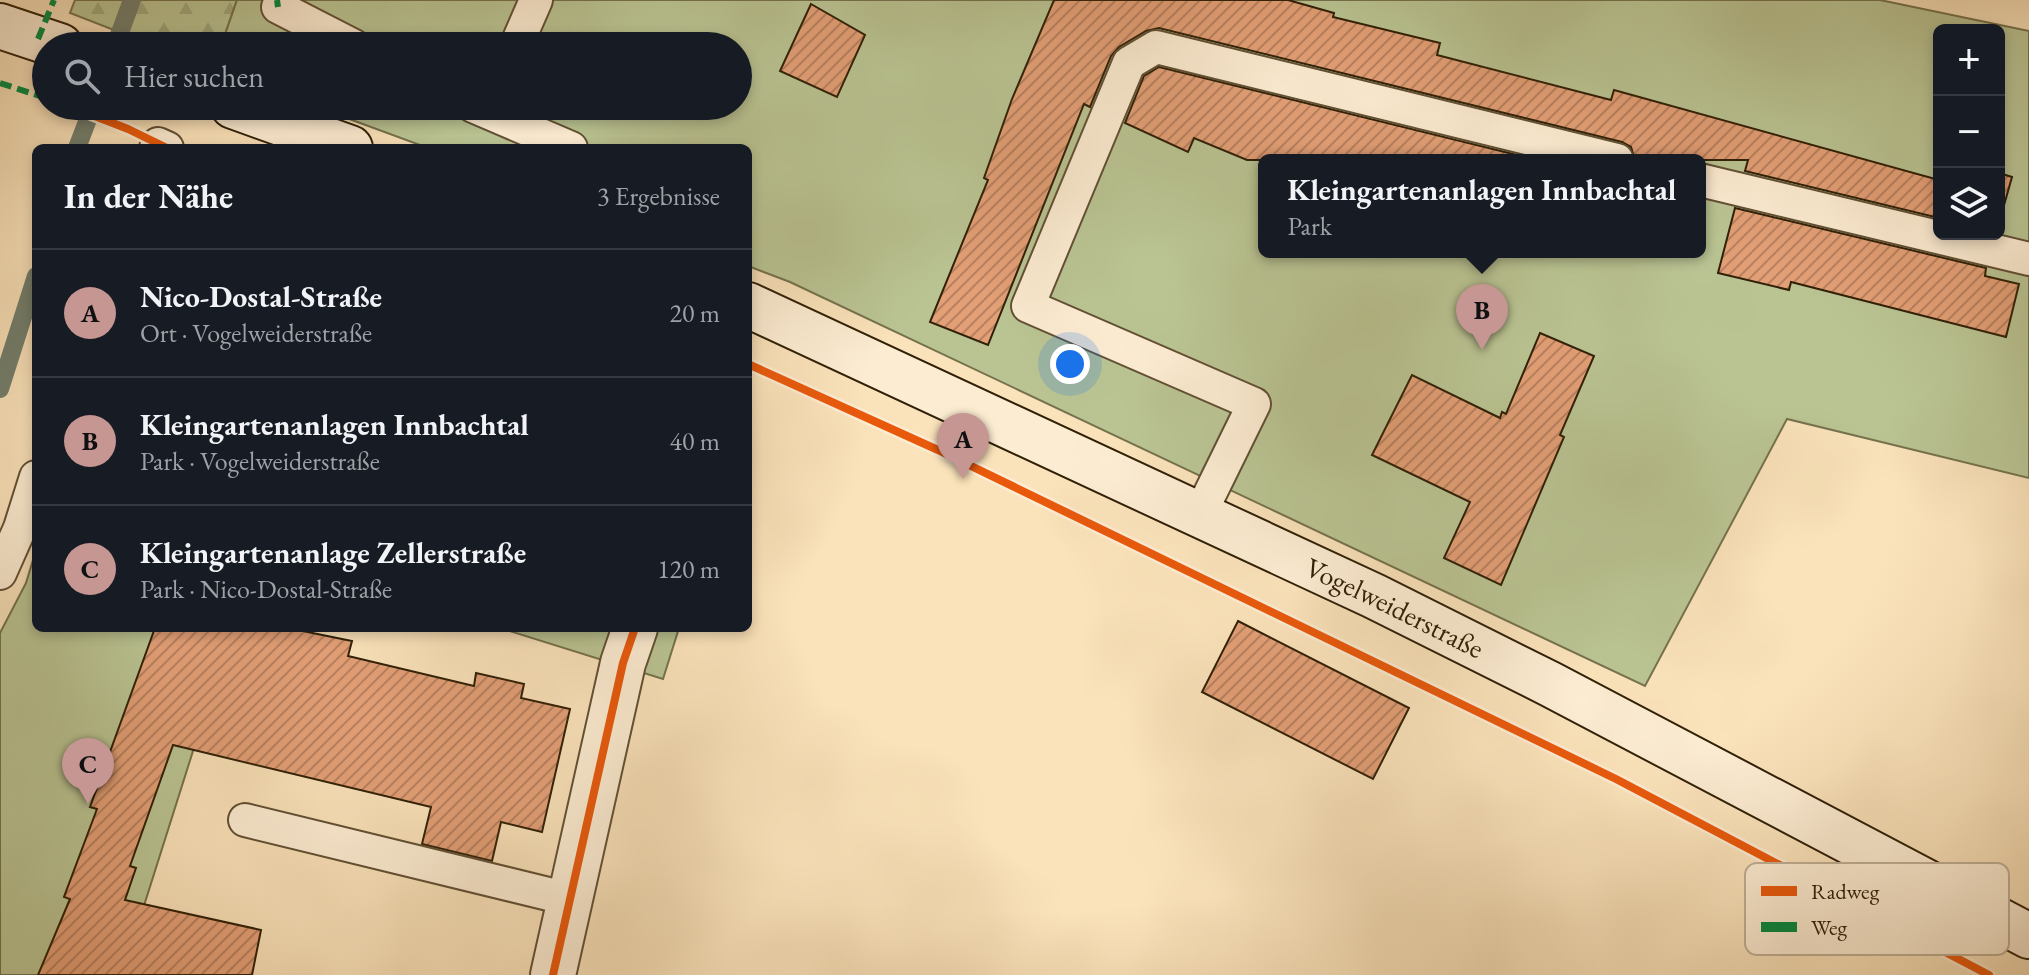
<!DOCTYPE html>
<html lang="de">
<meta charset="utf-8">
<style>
:root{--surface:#171b24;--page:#242831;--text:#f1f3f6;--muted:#9ea1a6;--line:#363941;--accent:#c59692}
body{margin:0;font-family:"EB Garamond",serif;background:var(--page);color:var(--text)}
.controls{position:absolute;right:24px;top:24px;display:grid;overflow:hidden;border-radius:12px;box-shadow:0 4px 12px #0003}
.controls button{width:72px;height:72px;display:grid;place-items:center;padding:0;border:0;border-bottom:2px solid var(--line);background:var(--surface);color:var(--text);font:40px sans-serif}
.you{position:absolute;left:1070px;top:364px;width:28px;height:28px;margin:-20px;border:6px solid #fff;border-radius:50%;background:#1a73e8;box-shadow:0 0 0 12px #1a73e833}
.badge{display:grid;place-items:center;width:52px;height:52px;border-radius:50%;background:var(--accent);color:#111;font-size:26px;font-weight:700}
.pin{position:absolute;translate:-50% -66px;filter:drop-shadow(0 2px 4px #0008)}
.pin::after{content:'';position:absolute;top:42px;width:28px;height:24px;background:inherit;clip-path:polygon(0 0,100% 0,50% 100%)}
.popup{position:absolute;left:1258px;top:154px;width:448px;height:104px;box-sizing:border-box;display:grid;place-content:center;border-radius:12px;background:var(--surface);filter:drop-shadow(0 2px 6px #0005);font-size:26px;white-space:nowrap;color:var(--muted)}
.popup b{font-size:30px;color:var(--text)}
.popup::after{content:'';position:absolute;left:50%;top:100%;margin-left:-16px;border:16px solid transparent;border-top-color:var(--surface)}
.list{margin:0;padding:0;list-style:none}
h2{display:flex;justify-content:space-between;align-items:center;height:104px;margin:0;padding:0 32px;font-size:34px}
h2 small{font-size:26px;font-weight:400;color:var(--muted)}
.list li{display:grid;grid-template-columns:52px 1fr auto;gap:24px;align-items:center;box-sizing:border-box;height:128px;padding:0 32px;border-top:2px solid var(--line)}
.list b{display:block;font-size:30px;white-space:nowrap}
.list p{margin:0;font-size:26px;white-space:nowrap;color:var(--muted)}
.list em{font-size:26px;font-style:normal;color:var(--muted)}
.icon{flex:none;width:44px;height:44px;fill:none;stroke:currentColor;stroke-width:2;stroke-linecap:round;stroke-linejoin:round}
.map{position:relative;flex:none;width:2029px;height:975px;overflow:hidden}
.search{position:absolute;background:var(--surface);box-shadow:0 4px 12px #0003;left:32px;top:32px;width:720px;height:88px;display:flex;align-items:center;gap:20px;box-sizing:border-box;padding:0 28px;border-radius:44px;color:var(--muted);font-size:30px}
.panel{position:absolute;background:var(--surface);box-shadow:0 4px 12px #0003;left:32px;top:144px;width:720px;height:488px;border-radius:12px}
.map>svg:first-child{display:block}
.forest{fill:url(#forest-firs);stroke:#75724d;stroke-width:2}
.garden{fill:#bac493;stroke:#75724d;stroke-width:2;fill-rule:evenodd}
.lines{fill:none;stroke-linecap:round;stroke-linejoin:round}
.stream{stroke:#727e6d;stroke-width:18}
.building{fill:url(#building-hatch);stroke:#302007;stroke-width:2}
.lane-casing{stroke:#625034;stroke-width:36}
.street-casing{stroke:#625034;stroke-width:48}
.secondary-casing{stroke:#302007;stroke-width:48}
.lane{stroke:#fcecd2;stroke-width:32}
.street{stroke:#fcecd2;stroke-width:44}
.secondary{stroke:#fcecd2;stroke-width:44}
.quiet{stroke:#00873e;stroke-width:6;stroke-dasharray:12 6;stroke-linecap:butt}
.cycleway-casing{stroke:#fcecd2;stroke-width:13}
.cycleway{stroke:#e8590c;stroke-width:8}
.labels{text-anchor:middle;stroke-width:8;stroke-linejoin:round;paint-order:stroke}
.street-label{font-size:28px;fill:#302007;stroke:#fcecd2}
.key{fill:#fcecd2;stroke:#bfaf95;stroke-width:2}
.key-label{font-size:22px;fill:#302007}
</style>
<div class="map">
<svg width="2029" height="975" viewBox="0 0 2029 975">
<defs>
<pattern id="forest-firs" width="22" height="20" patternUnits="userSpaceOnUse" patternTransform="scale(2)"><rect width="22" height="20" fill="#bac493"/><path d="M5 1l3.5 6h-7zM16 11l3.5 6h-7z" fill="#a0a87d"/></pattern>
<pattern id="building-hatch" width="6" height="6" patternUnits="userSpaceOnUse" patternTransform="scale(2)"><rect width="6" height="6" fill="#e39f76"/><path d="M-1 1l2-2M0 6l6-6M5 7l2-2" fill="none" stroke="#b8815f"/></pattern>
</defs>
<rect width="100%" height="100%" fill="#fae2ba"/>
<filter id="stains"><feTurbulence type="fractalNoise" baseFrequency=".0025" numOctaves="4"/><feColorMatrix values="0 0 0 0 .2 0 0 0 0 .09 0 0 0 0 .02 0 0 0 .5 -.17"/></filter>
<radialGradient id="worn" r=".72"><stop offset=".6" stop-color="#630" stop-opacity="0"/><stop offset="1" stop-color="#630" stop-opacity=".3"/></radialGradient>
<path class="forest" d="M75 0H237L221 46H155L70 13Z"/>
<path class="garden" d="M237 0H1880L2029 31V478L1787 419 1645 686 790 282 748 266V148H428L314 106H738V46H221ZM1939 30H1999V234H1939ZM1264 160H1700V252H1264Z
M36 550V628H232L122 975H0V633L26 583Z
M500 628H679L663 679Z"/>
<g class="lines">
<path class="stream" d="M115 46 132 0
M77 148 93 106
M0 389 36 276"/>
</g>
<path class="building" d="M1054 0H1288L1334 13 1333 17 1440 43 1437 55 1611 100 1614 90 1939 180V218L1745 171 1748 160H1635L1631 147 1622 142 1159 28 1146 31 1119 47 1111 56 1090 107 1084 104 988 345 930 322 988 180 984 178 1012 99Z
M811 4 865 35 837 97 780 71Z
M1159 67 1537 160H1247L1194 138 1188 152 1125 123 1144 76Z
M1999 173 2012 177 1999 223Z
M1735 208 1986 268 1985 276 2019 284 2006 337 1791 282 1789 290 1718 273Z
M1540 333 1594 356 1560 435 1564 437 1501 585 1444 558 1470 502 1372 455 1412 375 1500 418 1502 412 1506 414Z
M1238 621 1409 708 1373 779 1202 692Z
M155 628H288L352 641 348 656 474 686 476 673 524 684 521 698 570 709 542 832 501 822 492 861 422 844 431 807 173 745 130 866 136 868 125 900 261 930 252 975H38L70 899 64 897 97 809 90 807Z"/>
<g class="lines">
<defs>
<path id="lane" d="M278 7 354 46
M516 46 536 0
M473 106 571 148
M156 148 158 144 167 148
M1700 180 2029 259
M1200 514 1254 404 1028 306 1129 63 1156 47 1617 160
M0 573 20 528 36 477
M245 820 569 899"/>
<path id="street" d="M553 975 623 663 635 628"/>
<g id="secondary">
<path d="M0 26 60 46"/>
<path d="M233 106 350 148"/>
<path id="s1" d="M748 305 1374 596 1550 684 2029 936"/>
</g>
</defs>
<use href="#lane" class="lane-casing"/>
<use href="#street" class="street-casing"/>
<use href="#secondary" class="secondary-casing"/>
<use href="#lane" class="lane"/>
<use href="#street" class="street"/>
<use href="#secondary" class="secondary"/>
<path class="quiet" d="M277 0 278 7
M38 39 54 0
M0 83 46 98"/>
<defs>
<path id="cycleway" d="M69 106 128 129 167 148
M748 364 938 450 1616 779 1989 975
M553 975 623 663 635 628"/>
</defs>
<use href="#cycleway" class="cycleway-casing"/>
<use href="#cycleway" class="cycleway"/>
</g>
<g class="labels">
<g class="street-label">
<text dy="10" stroke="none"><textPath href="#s1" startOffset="714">Vogelweiderstraße</textPath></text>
</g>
</g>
<rect x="1745" y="863" width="264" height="92" rx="12" class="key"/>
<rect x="1761" y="886" width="36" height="10" fill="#e8590c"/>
<rect x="1761" y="922" width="36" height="10" fill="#00873e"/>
<g class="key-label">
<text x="1811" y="899">Radweg</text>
<text x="1811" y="935">Weg</text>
</g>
<rect width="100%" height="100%" filter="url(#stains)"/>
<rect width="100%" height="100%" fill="url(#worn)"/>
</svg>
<div class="controls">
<button>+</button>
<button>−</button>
<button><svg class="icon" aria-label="layers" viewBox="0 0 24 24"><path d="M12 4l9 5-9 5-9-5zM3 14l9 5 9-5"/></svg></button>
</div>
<div class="you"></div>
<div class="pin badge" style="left:963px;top:479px">A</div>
<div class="pin badge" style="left:1482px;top:350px">B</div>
<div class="popup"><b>Kleingartenanlagen Innbachtal</b>Park</div>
<div class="pin badge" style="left:88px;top:804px">C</div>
<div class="search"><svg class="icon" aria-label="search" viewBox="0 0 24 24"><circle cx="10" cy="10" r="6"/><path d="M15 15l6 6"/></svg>Hier suchen</div>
<section class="panel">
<h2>In der Nähe<small>3 Ergebnisse</small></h2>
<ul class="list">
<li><span class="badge">A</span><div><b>Nico-Dostal-Straße</b><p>Ort · Vogelweiderstraße</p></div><em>20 m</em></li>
<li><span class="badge">B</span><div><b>Kleingartenanlagen Innbachtal</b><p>Park · Vogelweiderstraße</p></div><em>40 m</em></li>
<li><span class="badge">C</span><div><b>Kleingartenanlage Zellerstraße</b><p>Park · Nico-Dostal-Straße</p></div><em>120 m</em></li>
</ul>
</section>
</div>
